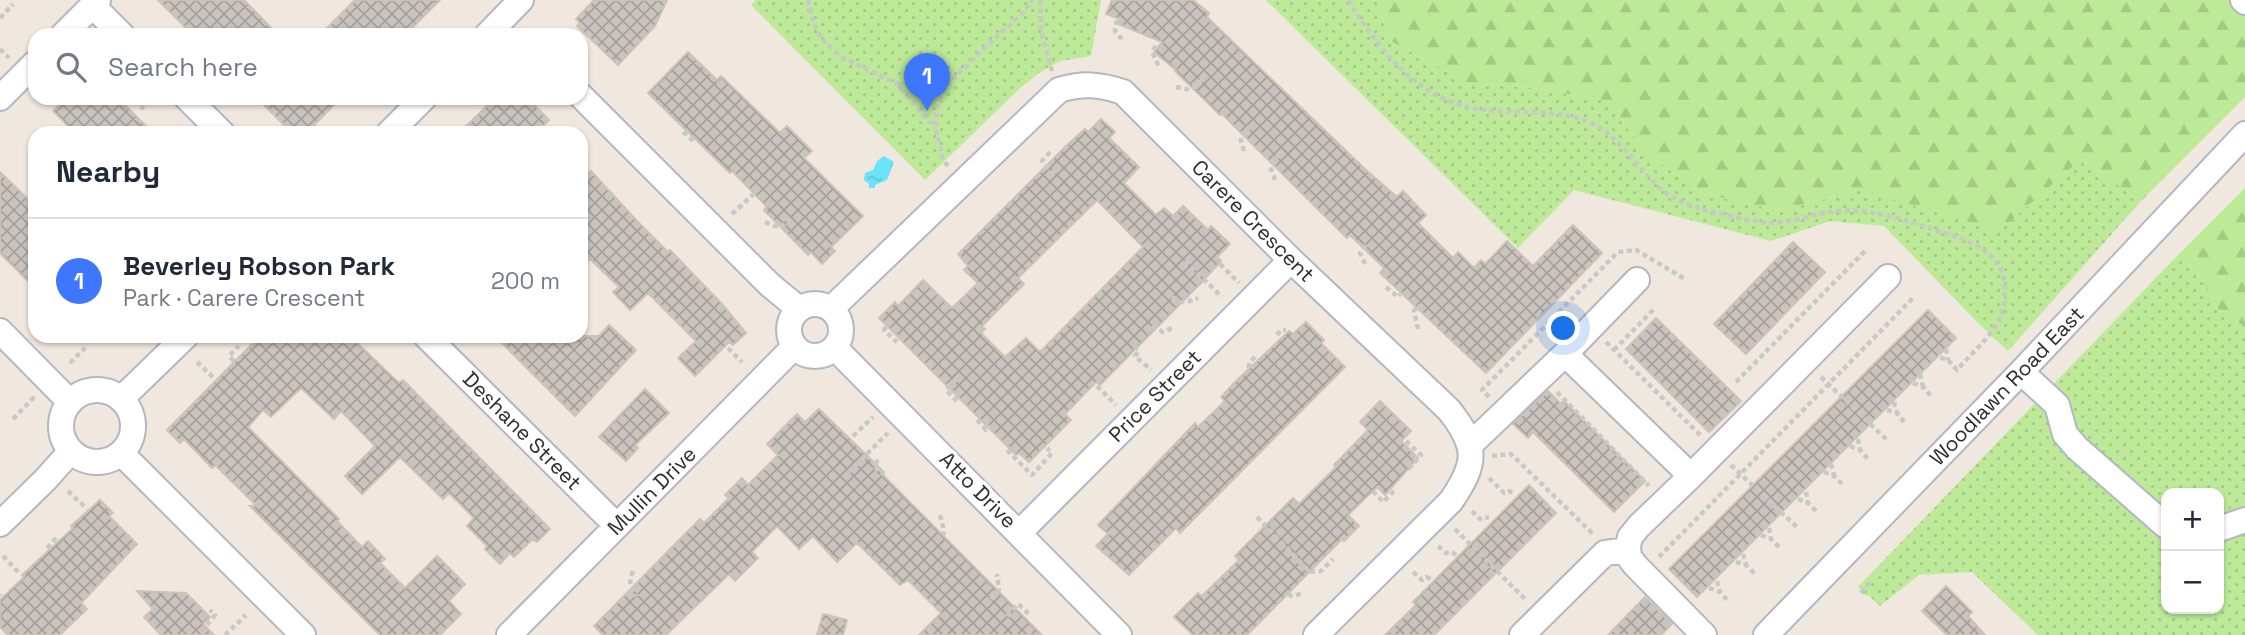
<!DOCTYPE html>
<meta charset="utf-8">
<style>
:root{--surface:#fff;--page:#f2f2f3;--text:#1f2937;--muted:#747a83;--line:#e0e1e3;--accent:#3d76ff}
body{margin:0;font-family:"Space Grotesk",sans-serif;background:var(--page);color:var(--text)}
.controls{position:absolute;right:21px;bottom:21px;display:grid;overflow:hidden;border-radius:14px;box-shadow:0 2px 5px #0004}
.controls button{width:63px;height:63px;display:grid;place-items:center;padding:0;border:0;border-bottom:2px solid var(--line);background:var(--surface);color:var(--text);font:35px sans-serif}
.you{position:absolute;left:1564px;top:329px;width:24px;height:24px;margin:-18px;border:5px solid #fff;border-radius:50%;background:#1a73e8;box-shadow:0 0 0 10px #1a73e833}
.badge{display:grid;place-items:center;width:46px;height:46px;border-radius:50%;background:var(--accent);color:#fff;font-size:23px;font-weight:700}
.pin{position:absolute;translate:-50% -58px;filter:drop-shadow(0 2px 4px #0008)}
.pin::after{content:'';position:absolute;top:37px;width:24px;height:21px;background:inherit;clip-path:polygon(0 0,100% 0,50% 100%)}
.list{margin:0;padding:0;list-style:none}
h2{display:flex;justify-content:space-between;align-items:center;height:91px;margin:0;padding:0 28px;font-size:30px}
h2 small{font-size:23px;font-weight:400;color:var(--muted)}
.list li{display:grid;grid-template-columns:46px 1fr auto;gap:21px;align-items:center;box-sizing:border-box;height:126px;padding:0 28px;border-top:2px solid var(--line)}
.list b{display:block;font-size:26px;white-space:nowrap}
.list p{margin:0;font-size:23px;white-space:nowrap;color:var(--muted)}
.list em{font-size:23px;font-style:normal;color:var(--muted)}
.icon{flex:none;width:38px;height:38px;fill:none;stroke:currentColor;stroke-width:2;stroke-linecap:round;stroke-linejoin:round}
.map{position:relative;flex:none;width:2245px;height:635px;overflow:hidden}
.search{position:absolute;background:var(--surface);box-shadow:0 2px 5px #0004;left:28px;top:28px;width:560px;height:77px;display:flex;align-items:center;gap:18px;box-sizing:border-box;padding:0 24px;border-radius:21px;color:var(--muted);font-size:26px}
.panel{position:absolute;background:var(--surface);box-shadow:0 2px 5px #0004;left:28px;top:126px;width:560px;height:217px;border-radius:21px}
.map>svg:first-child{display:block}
.grass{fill:url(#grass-dots);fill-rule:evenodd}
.forest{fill:url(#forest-firs)}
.water{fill:url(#water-ripples)}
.building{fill:url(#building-cross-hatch);stroke:#ccc3b8;stroke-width:2;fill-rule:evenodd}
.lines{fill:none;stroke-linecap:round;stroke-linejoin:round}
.minor-casing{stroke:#b3b7c2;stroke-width:28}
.path{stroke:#c8c8c8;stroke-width:4.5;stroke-dasharray:5 3.5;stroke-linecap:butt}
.minor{stroke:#fff;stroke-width:24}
.labels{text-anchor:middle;stroke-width:7;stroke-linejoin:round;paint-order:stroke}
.street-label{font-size:21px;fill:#2d2d2d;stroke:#fff}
</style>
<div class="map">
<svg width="2245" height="635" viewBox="0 0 2245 635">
<defs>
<pattern id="grass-dots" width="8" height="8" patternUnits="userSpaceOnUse" patternTransform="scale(1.75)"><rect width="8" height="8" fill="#bdea98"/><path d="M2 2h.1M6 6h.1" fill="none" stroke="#a3c983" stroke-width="1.8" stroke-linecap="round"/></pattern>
<pattern id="forest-firs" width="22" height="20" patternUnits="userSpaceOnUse" patternTransform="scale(1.75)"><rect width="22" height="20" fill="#bdea98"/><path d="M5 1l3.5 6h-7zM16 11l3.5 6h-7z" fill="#a3c983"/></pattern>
<pattern id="water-ripples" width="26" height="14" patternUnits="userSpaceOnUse" patternTransform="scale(1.75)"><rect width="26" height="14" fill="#6be3f9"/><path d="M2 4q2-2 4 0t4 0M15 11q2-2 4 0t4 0" fill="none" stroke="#5dc3d6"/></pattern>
<pattern id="building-cross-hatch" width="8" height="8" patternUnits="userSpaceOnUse" patternTransform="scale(1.75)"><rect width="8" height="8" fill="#cbc4be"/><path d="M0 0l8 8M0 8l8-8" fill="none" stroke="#a5a09b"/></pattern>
</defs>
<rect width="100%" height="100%" fill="#f0e7df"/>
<path class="grass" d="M756 0H1101L1091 56 1060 61 1039 73 1019 89 925 180 751 5Z
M1266 0H1377L1389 40 1469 83 1532 88 1604 100 1651 157 1705 194 1778 210 1862 190 1999 230 2081 159 2141 201 2008 351 1982 327 1884 226 1830 221 1771 241 1574 190 1518 248Z
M2176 257 2199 274 2216 307 2245 327V635H2038L1972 572 1919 575 1880 606 1868 595 1866 596 1858 587ZM2166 493H2219V609H2166Z"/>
<path class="forest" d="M1377 0H2245V97L2141 201 2081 159 1999 231 1862 190 1778 210 1705 194 1651 157 1604 100 1532 88 1469 83 1389 40Z
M2245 188V327L2216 307 2199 274 2176 257Z"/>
<path class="water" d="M884 156 894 162 887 180 875 185V188H869V184L864 180 865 173 873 170 877 161Z"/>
<path class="building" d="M158 0H244L278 35H193Z
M355 0H440L405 35H320Z
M594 0H667L655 26 618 65 577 26 580 23 576 19Z
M1112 0H1193L1209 13 1207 17 1366 170 1397 197 1403 191 1426 215 1418 223 1453 258 1458 252 1474 268 1481 260 1485 264 1507 241 1533 266 1573 225 1602 253 1486 373 1380 273 1384 268 1350 235 1347 238 1222 114 1220 115 1175 71 1176 70 1154 52 1162 42 1118 24 1120 19 1106 14Z
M688 52 717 80 721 76 780 133 787 126 812 151 804 158 863 216 831 247 835 251 822 264 811 252 808 255 764 210 767 207 732 171 730 173 648 93Z
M66 98H118L153 133H75L53 111Z
M257 98H341L306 133H292Z
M495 98H527L549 120 536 133H459Z
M1101 119 1115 132 1109 138 1139 167 1124 183 1156 215 1164 208 1173 216 1183 206 1208 230 1211 226 1230 244 1217 257 1221 261 1201 283 1100 385 1096 382 1065 414 1071 420 1029 462 1019 453 1016 455 879 318 895 302 898 306 923 280 952 308 978 283 964 270 968 266 958 254 1065 147 1085 129 1088 132ZM1097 200 1143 247 1040 352 1026 338 1005 357 981 333 985 329 982 326 1024 284 1018 278Z
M591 171 637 221 668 252 670 250 722 304 746 333 733 345 729 342 695 376 678 358 696 341 648 293 630 310 613 292 619 287 590 259 581 268V181Z
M0 172 35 206V288L0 253Z
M1793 242 1825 272 1746 354 1714 324Z
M1928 310 1956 338 1697 597 1669 569Z
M1656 318 1741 401 1709 432 1626 349Z
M1306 322 1324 340 1321 343 1345 367 1180 533 1176 528 1129 575 1096 546 1108 534 1098 525 1195 423 1198 427 1225 401 1221 397 1236 381 1289 331 1293 334Z
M609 325 636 350 575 416 495 336H599Z
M260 336H350L399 383 403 380 550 529 537 542 533 539 514 557 510 553 500 564 485 549 487 546 467 526 474 518 449 493 443 499 400 457 362 494 345 476 375 446 341 411 334 419 301 388 271 417 263 410 248 427 339 519 337 521 362 547 368 541 385 559 380 563 405 588 437 556 465 584 449 601 461 614 440 635H380L250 506H257L215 465 212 468 184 439 180 443 167 430Z
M645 389 669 413 635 445 638 448 626 461 599 437Z
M1548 391 1561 404 1564 401 1645 481 1614 512 1533 432 1528 438 1513 424Z
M1380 401 1411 431 1401 441 1418 458 1385 495 1377 487 1348 515 1359 526 1344 541 1342 539 1247 635H1193L1174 617 1198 593 1202 596 1239 560 1235 556 1293 498 1299 504 1336 467 1334 465 1368 430 1360 422Z
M819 409 884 472 882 474 1042 635H919L941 613 908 580 900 585 857 543 837 562 813 536 799 549 777 526 752 552 758 558 735 581 729 574 666 635H603L594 626 700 519 704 523 729 498 725 495 742 478 748 485 778 455 767 444 797 414 805 422Z
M1529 485 1556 513 1434 635H1385L1416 605 1413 602Z
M100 500 113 513 109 516 137 544 81 603 87 609 60 635H8L0 627V600L24 577 22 575 73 528 71 526Z
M1946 586 1972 612 1968 616 1985 635H1947L1922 611Z
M137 591 186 593 210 617 203 624 214 635H161L144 617 153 609Z
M1645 597 1672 624 1661 635H1608Z
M823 614 847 620 843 635H817Z"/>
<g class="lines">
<defs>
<path id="minor" d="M2243 0 2245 2
M93 6 122 35
M63 35 98 0
M487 35 521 0
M581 96 770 285 799 309
M0 98 35 63
M187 98 222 133
M389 133 424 98
M789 330a26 26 0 1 1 52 0a26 26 0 1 1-52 0Z
M831 309 1059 90C1083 83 1099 84 1123 92L1291 260 1449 410C1478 447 1477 463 1451 501L1316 635
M0 331 70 402
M426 336 617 526
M835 348 1119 635
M1565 354 1691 476
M2021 372 2057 405 2065 434 2077 448 2166 526
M61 426a36 36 0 1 1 72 0a36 36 0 1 1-72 0Z
M121 399 186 336
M1471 444 1565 354 1637 280
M121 453 303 635
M0 524 45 480 71 451
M2219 529 2245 520
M1020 532 1291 260
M509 635 794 347
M1522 635 1605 553 1628 550
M1704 635 1635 565 1629 557 1628 546 1630 537 1639 526 1691 476 1888 277
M1766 635 2021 372 2245 134"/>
</defs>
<use href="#minor" class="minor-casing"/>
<path class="path" d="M808 0 813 22 821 38 840 56 897 84 935 128
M1041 0V31L1052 71
M1348 0C1386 59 1423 108 1499 111 1528 113 1562 110 1589 122 1622 137 1636 168 1662 190 1687 210 1737 218 1768 223 1793 223 1816 212 1841 211 1873 209 1906 220 1935 230 1967 240 2005 250 2005 290 2005 303 2003 315 1996 326 1985 342 1970 355 1957 370L1948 360 1938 357
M0 18 13 4
M1117 20 1115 31 1124 42
M1156 46 1152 52 1159 67
M0 49 9 58
M897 84H937L945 87
M1176 87 1191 90 1202 80
M126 99H131L144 109
M683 132 696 143
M1244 151 1240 137 1249 127
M1050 152 1042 161 1055 174
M948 166 943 160 936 129 937 109 945 87 984 48 1022 14 1033 0
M1275 180 1270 166 1278 156
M732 214 757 191
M765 222 780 228 792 217
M1185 261 1222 297
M1220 264 1239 283
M1365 264 1360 253 1366 245
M1386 287 1398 297 1400 294
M1172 297C1181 305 1188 302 1198 298
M1152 326 1163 332 1172 328
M886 327 884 330 897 342
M1418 329 1414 311 1419 305
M1277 335 1281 330H1286
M1606 342 1702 437
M1134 346 1139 351 1135 356 1151 370
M728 348 742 362
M1946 349 1948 360
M1614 350 1655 308
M234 361 229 356 239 346
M197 362 215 379
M70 363 85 348
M1249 368V363L1256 356
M1920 374 1923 387
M1821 377 1887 440
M1736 382 1866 250
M1913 383 1923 387 1931 396
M1097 386 1116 405
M1557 392 1649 486
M1489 397 1482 390 1618 252 1636 250 1685 279
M957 401 946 390 958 377
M1894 402 1897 413
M1887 410 1897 413 1904 422
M13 419 35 396
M977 420 986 430 991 426
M853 436 873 417
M1858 439 1860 450
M1406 441 1421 455 1410 467 1413 470
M1850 446 1860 450 1868 459
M1007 450 1032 475 1052 453 1047 448
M1492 456 1511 454 1594 535
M878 460 874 466 884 475
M1831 464 1834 476
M1731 465 1799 529
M849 472 888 433
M1824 472 1834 476 1843 485
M1489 478 1504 493 1509 491 1513 493
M68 491 87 509
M1373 491 1383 502 1394 491
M1806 492 1808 503
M1798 499 1808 503 1817 512
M1472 511 1480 519 1485 517 1489 518
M940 515 944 530 943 535
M1257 517 1310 572 1321 571 1333 559
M1769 528 1771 539
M1455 529 1526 600
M1761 535 1771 539 1780 548
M1438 546 1446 553 1452 552 1456 555
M47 548 57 537
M1743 554 1746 565
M3 556 20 574
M1659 557 1913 298
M1736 562 1746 565 1755 574
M633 571C629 582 629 586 637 596
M1413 572 1422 580 1426 577 1431 579
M1717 581 1720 592
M1709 588 1720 592 1728 601
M1861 593 1871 582
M1288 594 1292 596 1304 593
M0 595 1 596
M991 599 999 590 997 574
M1007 616 1018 604 1030 615
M207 625 215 615 210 610
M225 635 246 615"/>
<use href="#minor" class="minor"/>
</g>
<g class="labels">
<g class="street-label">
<text transform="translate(1253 221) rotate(45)" y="7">Carere Crescent</text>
<text transform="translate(2007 386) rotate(-46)" y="7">Woodlawn Road East</text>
<text transform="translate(1155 396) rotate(-45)" y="7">Price Street</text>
<text transform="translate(522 431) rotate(45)" y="7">Deshane Street</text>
<text transform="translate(978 490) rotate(45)" y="7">Atto Drive</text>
<text transform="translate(652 491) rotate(-45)" y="7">Mullin Drive</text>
</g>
</g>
</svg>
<div class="controls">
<button>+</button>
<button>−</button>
</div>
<div class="you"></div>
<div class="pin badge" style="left:927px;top:111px">1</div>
<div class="search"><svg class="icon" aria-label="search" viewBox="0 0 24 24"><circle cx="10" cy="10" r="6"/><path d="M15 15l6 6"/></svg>Search here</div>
<section class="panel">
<h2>Nearby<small></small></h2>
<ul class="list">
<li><span class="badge">1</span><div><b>Beverley Robson Park</b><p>Park · Carere Crescent</p></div><em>200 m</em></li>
</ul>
</section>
</div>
